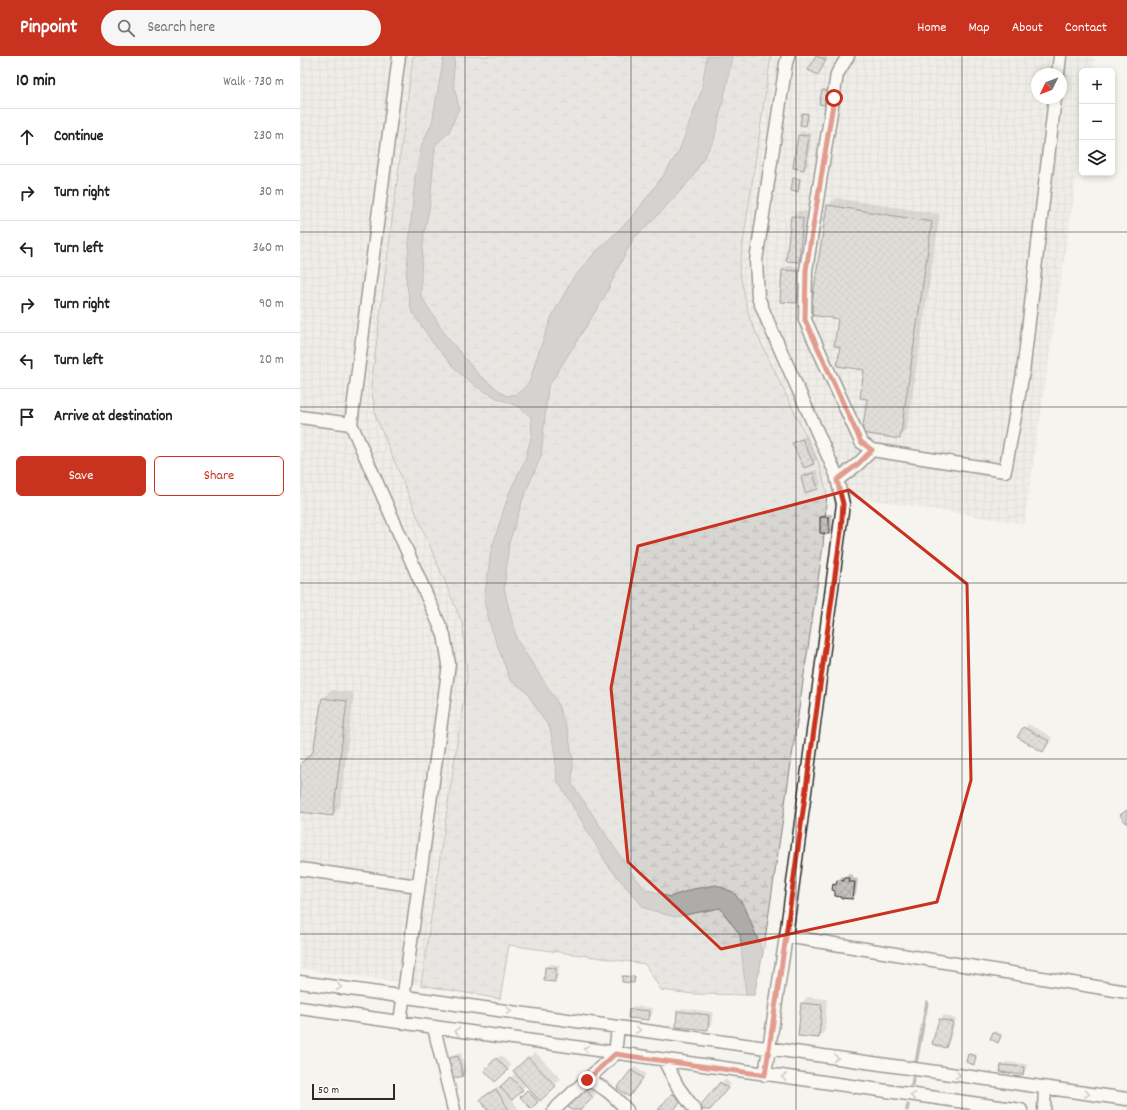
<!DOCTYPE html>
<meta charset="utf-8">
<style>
:root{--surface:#fff;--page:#f6f6f6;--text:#202124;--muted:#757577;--line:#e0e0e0;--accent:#c8321e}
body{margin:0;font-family:Dekko,sans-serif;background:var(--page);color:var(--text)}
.controls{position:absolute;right:12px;top:12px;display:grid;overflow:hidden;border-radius:6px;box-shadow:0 2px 6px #0003}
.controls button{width:36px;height:36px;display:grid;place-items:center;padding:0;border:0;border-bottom:1px solid var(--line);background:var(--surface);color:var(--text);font:20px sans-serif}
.compass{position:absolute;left:731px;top:12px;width:36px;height:36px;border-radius:50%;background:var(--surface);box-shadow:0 2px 6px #0003;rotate:227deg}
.scale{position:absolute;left:12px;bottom:10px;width:83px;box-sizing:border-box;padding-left:4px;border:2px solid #2b2b2b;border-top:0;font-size:11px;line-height:14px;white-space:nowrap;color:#2b2b2b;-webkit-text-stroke:3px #fdfcf7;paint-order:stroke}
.stop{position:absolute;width:12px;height:12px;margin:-9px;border:3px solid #c8321e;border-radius:50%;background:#fff}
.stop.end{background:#c8321e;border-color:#fff;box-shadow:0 1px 4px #0008}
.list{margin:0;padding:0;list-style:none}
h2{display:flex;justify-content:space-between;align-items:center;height:52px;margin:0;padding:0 16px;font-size:17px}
h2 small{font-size:13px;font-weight:400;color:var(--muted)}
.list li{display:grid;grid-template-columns:26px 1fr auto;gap:12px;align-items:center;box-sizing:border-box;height:56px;padding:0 16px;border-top:1px solid var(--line)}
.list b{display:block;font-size:15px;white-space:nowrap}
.list em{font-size:13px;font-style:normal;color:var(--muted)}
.actions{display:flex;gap:8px;padding:12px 16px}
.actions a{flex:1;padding:9px 0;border:1px solid var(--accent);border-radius:6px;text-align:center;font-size:14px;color:var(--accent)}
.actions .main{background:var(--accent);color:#fff}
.icon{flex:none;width:22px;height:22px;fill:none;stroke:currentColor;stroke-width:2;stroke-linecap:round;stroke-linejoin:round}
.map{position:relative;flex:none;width:827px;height:1054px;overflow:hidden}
header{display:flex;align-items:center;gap:24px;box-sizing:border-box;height:56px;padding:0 20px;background:var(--accent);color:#fff}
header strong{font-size:19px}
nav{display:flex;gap:22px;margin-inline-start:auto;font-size:14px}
.search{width:280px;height:36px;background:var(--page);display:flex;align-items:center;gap:10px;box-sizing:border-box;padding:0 14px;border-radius:22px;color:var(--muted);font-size:15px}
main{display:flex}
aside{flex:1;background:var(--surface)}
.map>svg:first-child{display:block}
.industrial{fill:url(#industrial-grid);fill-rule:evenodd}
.wetland{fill:url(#wetland-marsh);stroke:#81807e}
.water{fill:#adaca9;stroke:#797877}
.shadow{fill:#0003}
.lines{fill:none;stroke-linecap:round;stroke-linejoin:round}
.stream{stroke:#797877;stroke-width:3.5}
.building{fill:url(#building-cross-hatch);stroke:#2b2b2b}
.minor-casing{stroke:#2b2b2b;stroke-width:15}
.minor{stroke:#fdfcf7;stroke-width:12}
.oneway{stroke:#9e9e9b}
.route{stroke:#c8321e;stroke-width:5}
.marked{fill:none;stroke:#c8321e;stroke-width:3;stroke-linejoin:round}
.grid{fill:none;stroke:#2b2b2b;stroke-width:1;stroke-opacity:0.55}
</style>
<header>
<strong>Pinpoint</strong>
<div class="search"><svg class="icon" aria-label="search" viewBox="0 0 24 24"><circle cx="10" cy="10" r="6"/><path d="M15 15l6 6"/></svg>Search here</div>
<nav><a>Home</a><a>Map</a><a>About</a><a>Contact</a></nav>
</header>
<main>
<aside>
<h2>10 min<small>Walk · 730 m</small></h2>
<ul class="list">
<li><svg class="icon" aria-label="ahead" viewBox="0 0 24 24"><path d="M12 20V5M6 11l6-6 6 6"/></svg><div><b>Continue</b></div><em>230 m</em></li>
<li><svg class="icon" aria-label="right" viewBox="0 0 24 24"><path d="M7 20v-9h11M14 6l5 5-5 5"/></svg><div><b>Turn right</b></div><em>30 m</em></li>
<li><svg class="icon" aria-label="left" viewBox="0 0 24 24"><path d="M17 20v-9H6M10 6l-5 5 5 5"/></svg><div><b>Turn left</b></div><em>360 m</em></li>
<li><svg class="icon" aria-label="right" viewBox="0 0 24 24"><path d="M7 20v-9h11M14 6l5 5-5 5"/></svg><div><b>Turn right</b></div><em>90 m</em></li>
<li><svg class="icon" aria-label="left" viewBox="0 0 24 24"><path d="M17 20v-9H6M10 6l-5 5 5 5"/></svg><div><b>Turn left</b></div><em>20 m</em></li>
<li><svg class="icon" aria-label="arrive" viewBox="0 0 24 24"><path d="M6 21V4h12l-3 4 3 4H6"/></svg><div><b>Arrive at destination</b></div></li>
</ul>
<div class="actions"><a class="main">Save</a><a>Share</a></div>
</aside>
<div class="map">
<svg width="827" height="1054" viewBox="0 0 827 1054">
<defs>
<pattern id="industrial-grid" width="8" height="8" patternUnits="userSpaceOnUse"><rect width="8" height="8" fill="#e6e5e0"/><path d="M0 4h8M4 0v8" fill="none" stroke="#c5c5c0"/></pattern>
<pattern id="wetland-marsh" width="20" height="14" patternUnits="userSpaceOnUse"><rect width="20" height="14" fill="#d7d6d2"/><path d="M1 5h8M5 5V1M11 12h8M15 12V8" fill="none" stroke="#b9b8b4"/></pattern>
<pattern id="building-cross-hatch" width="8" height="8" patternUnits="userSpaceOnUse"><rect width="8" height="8" fill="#c2c1be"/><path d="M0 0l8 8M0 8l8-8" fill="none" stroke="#a7a6a3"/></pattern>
</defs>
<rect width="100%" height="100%" fill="#f5f4ef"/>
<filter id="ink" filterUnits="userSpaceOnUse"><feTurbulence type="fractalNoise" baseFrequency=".025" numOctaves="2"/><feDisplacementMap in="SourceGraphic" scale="8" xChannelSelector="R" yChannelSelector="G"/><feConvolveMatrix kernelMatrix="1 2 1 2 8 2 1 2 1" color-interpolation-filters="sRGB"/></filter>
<g filter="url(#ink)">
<path class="industrial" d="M0 0H113L71 330 76 362 163 568 167 621 121 929 0 913Z
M471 0H795L793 15H782V86L724 468 527 437 518 405 450 264 439 214ZM737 18H761V42H737Z"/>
<path class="wetland" d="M113 0H471L439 214 450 264 518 405 527 437 523 490 463 897 454 939 393 938 361 934 345 908 209 889 200 943 121 929 167 621 163 569 76 361 71 330Z"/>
<path class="water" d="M144 0H155L153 25 159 52 149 76 135 90 130 148 124 177 121 217V240L147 281 179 319 206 340 217 338 229 327 238 298 252 260 272 224 293 199 333 160 363 120 379 95 401 36 407 0H432L427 28 414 84 392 122 362 155 334 182 322 204 305 240 248 331 241 400 223 443 209 487 204 533 217 584 256 644 268 676 273 704 272 728 331 816 345 833 370 841 393 833 416 829 433 836 445 851 463 897 454 939H446L440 879 420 852 375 861 344 852 309 811 257 724 255 697 250 673 225 634 210 624 190 569 184 544 191 495 209 437 225 404 232 378 231 361 220 351 197 342 177 331 159 317 132 286 111 254 106 223 115 121 122 88 132 67Z"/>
<path class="shadow" d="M517 0H529L521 14 518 18 510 14Z
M524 33H528L525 47 524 48 523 34Z
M504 56 509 57 507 68 505 69 503 57Z
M502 76 512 77 508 109 504 113 499 79Z
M495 121 501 122 499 133 498 135 494 123Z
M536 142 640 158 607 373 599 381 568 342 565 314 541 290 528 150Z
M498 155 508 156 504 200 499 205 492 161Z
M487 210 502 211 500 242 496 246 483 214Z
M506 380 517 403 513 407 493 387 497 384Z
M517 414 521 429 517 432 502 421 505 417Z
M525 458H532V473L528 477 521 461Z
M31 634 54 637 40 751 32 759 0 755V712L14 695 23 642Z
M728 668 752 681 747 691 743 694 719 681Z
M549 818 553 819V822L558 823 556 838 552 842 537 834 534 829 542 820 546 821Z
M250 908 259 909 258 921 255 925 246 912Z
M325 919 336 920 335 924 334 926 323 920Z
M507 941 527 943 525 975 519 981 502 947Z
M333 950 353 952 352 959 349 963 330 954Z
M382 952 413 956 411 970 407 973 378 956Z
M644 959 656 963 649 987 646 990 634 987 640 963Z
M696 975 702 978 698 986 694 977Z
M235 996 261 1023 231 1051 221 1041 230 1032 227 1028 212 1043 219 1054H188L182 1043 187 1037 202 1028 203 1029 216 1017 214 1015Z
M161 997 166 1015 163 1019 148 1004 151 1000Z
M671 997 677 999 673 1007 669 998Z
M201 999 211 1010 195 1025 185 1014Z
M706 1006 727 1008 726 1014 723 1018 702 1010Z
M335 1011 346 1018 332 1036 318 1032Z
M425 1023 431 1028 410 1054H404L401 1051Z
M289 1029 296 1038 278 1054H272L268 1049Z
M377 1034 384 1041 373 1054H360Z"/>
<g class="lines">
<path class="stream" d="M612 1029 627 946
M607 1054 608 1049"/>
</g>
<path class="building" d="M516 0 526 4 518 19 508 14Z
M522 34 527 35 524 49 519 48Z
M502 57 508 58 506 70 500 69Z
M498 79 509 80 504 114 493 112Z
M493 122 500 123 498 136 491 135Z
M527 149 632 166 600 383 562 377 567 343 560 342 564 314 537 310 540 291 534 290 538 263 510 259Z
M491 160 503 162 499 206 486 205Z
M482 214 499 215 497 247 480 246Z
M502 383 514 408 504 412 492 387Z
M513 417 518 433 505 437 501 421Z
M520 461H529V478L520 477Z
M22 642 47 645 33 760 0 756V708L13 696Z
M723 671 749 685 743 696 717 681Z
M827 754V768L820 759Z
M544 822H550L549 826H555L553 843 540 842 541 841 535 840V835L532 834 533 828 536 829 537 824 544 825Z
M245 911 256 912 255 926 244 925Z
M322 920 335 921 334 927 322 926Z
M501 947 522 949 519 982 498 980Z
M329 953 350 955 349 964 328 962Z
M377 955 409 959 408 974 376 971Z
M639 963 653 966 646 992 632 988Z
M693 976 701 980 698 987 690 983Z
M668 998 676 1000 674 1009 666 1006Z
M158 1000 163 1020 152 1023 146 1003Z
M228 1001 256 1030 240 1045 213 1015Z
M196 1002 208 1014 195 1026 184 1014Z
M701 1009 724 1011 723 1019 700 1016Z
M331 1014 343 1022 329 1041 317 1032Z
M210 1021 223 1034 212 1044 200 1031Z
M420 1026 428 1032 410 1054H403L399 1051Z
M285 1032 293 1042 280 1054H271L266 1049Z
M196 1033 209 1054H187L180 1043Z
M227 1034 238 1046 231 1053 220 1041Z
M372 1037 381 1045 374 1054H358Z"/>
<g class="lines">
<defs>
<path id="minor" d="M99 0 51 368 144 579 149 608 100 966
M548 0 537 18 506 214 505 264 561 386 572 394 705 415 723 317 755 42
M758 18 760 0
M0 361 51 368
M537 424 558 408 572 394
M0 813 118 830
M486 880 827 936
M0 926 827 1043
M0 952 721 1054
M134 972 154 1054
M364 1004 378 1031 395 1054
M465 1019 486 880 543 448 536 418 468 266 458 241 456 205 486 7 488 0
M287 1024C304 1030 315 1041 327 1054
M254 1054 315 998 318 971
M744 1054 745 1032"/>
</defs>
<use href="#minor" class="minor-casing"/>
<use href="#minor" class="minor"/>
</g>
<defs><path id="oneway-chevron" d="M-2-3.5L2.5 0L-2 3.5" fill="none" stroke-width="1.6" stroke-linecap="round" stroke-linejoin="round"/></defs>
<g class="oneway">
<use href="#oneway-chevron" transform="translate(39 931) rotate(8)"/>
<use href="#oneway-chevron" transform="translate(209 955) rotate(8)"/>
<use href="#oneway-chevron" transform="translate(338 974) rotate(8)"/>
<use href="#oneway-chevron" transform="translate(157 975) rotate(-172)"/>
<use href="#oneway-chevron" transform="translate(286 993) rotate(-172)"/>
<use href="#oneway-chevron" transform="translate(536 1002) rotate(8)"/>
<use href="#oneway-chevron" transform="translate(658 1019) rotate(8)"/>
<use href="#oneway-chevron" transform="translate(484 1021) rotate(-172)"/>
<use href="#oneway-chevron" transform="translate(787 1038) rotate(8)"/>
<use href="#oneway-chevron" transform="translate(613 1040) rotate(-172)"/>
</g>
</g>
<g class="lines" filter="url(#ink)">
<path class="route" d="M287 1024 315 998 465 1019 486 880 541 475 543 448 537 424 558 408 572 394 561 386 505 264 506 214 534 42"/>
</g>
<path d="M0 0H827V1054H0ZM549 434 667 528 671 724 637 846 421 893 328 806 311 632 338 490Z" fill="#f5f4ef" fill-opacity=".55" fill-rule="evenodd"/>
<path class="marked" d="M549 434 667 528 671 724 637 846 421 893 328 806 311 632 338 490Z"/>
<path class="grid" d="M165 0V1054M331 0V1054M496 0V1054M662 0V1054M0 176H827M0 351H827M0 527H827M0 703H827M0 878H827"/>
</svg>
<div class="controls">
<button>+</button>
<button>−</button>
<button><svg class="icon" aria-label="layers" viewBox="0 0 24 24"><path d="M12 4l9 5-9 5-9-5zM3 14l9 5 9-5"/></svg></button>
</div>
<svg class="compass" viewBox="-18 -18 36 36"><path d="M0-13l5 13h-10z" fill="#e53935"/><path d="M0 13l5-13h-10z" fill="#757577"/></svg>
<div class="scale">50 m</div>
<div class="stop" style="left:534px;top:42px"></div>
<div class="stop end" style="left:287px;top:1024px"></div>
</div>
</main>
